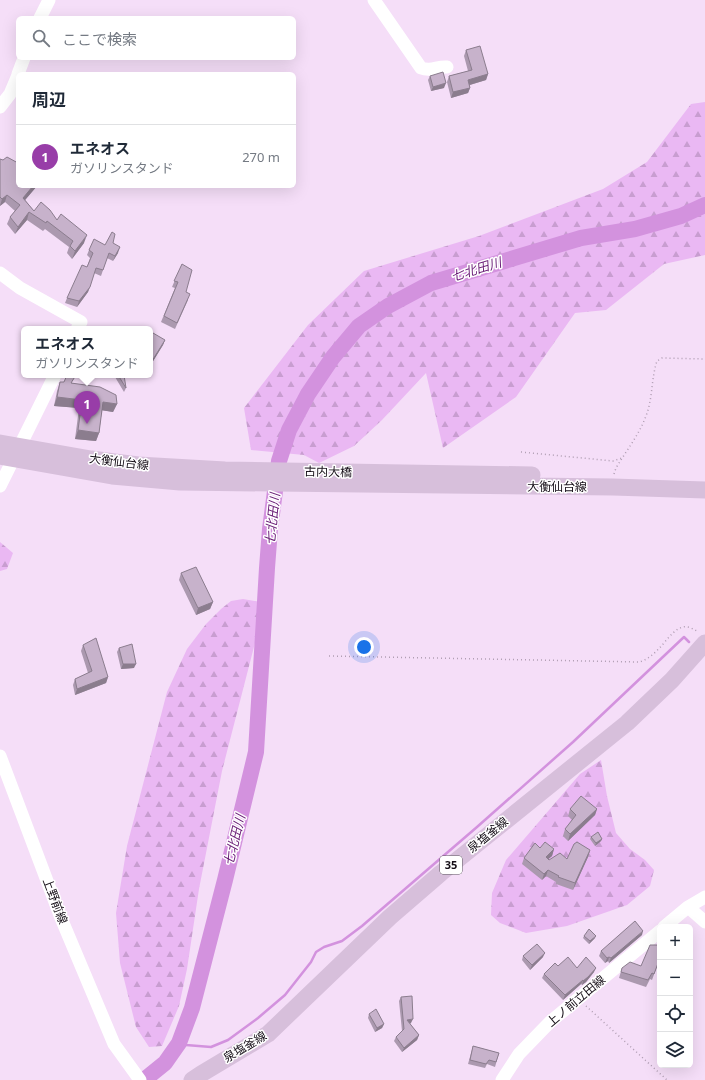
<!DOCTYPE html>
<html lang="ja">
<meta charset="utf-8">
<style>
:root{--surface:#fff;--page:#f2f2f3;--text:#1f2937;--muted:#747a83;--line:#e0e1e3;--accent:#983da8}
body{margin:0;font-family:"Noto Sans","Noto Sans JP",sans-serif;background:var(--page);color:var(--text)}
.controls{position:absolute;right:12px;bottom:12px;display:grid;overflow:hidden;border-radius:6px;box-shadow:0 4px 16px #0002}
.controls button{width:36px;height:36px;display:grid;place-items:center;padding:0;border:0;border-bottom:1px solid var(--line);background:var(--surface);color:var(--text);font:20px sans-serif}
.you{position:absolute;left:364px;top:647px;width:14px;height:14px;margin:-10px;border:3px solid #fff;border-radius:50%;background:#1a73e8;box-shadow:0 0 0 6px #1a73e833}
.badge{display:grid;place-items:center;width:26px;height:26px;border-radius:50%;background:var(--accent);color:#fff;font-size:13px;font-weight:700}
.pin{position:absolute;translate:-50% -33px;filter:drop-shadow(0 1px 2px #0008)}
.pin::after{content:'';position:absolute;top:21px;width:14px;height:12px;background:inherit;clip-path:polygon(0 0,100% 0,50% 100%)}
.popup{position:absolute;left:21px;top:326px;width:132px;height:52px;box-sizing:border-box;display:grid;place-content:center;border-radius:6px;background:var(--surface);filter:drop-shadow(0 1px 3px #0005);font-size:13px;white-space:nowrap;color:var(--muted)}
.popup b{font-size:15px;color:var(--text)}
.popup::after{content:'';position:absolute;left:50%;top:100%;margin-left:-8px;border:8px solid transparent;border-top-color:var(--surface)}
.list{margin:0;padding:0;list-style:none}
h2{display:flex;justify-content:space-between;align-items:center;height:52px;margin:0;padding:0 16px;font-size:17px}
h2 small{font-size:13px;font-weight:400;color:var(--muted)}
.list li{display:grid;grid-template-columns:26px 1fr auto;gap:12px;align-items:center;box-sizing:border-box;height:64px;padding:0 16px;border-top:1px solid var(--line)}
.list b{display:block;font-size:15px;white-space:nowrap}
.list p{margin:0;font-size:13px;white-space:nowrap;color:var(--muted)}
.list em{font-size:13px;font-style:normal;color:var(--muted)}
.icon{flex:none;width:22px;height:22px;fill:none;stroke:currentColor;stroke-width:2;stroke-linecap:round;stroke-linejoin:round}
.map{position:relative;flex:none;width:705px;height:1080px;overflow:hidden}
.search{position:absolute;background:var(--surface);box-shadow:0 4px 16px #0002;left:16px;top:16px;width:280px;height:44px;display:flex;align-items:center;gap:10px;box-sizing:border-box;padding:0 14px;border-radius:6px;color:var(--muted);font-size:15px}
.panel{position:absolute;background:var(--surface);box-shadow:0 4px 16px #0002;left:16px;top:72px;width:280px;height:116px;border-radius:6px}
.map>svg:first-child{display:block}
.forest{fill:url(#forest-firs)}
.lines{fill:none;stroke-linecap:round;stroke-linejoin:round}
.stream{stroke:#d392de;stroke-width:2.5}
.river{stroke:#d392de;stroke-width:16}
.path{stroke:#b09eb3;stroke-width:1.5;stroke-dasharray:1 3;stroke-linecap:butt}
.minor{stroke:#fff;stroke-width:13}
.major{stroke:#d7bfdb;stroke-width:17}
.wall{fill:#ab99af}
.shaded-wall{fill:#8b7d8e}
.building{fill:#c7b2cb;stroke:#8b7d8e}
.labels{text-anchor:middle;stroke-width:3;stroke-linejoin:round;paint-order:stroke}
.shield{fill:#fff;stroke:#5a565c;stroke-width:1}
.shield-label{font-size:11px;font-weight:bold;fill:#140d16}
.street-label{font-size:12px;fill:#140d16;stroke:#fff}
.water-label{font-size:13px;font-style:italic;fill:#681a75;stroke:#fff}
</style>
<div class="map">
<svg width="705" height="1080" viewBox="0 0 705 1080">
<defs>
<pattern id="forest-firs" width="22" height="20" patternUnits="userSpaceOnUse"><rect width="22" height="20" fill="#eab8f3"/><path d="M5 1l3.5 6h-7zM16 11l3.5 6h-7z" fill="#c89dd0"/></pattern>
</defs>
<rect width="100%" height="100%" fill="#f5def8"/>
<path class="forest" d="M705 102V255L664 264 606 310 575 313 516 397 443 448 426 373 382 420 354 446 319 463 304 455 251 450 244 408 308 325 364 271 479 236 603 189 647 162 691 104Z
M0 542 13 553 7 569 0 571Z
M243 599 261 602 264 605 257 635 222 771 199 889 187 969 179 1006 162 1046 149 1047 136 1027 120 963 116 913 127 846 167 692 187 649 206 624 221 609 231 601Z
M601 760 607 796 616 833 630 849 645 860 654 870 650 886 627 905 567 926 526 933 500 923 491 915 492 893 506 860 580 774Z"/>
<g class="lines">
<path class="stream" d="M180 1041 186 1045 211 1047 228 1040 258 1018 285 995 311 962 316 952 324 947 342 941 362 926 477 827 573 742 684 637 689 642"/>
<path class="river" d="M144 1080 165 1063 179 1043 192 1008 225 880 256 752 267 568 270 529 279 461 289 430 308 394 333 357 359 326 388 306 431 283 581 238 635 229 681 216 705 205"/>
<path class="path" d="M521 452 613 461 622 458
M614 474 616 468C626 451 639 435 646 416 653 398 651 379 657 361L662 358 705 359
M329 656 639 662C659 657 669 630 683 627 688 626 694 629 698 632
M586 1006 667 1080"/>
<path class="minor" d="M374 0 421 68C432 72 437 66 447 67
M40 18 49 0
M18 74 24 58
M0 107 10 94 18 75
M0 273 20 288 81 322 77 329
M0 486 55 375
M0 756 61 918 114 1044 140 1080
M688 907 705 922
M664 927 688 907 705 897
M502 1080 519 1054 550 1022 660 931"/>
<path class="major" d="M0 443 91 459 138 465 225 470 532 475
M0 456 112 476 180 482 613 487 705 490
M192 1080 201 1074 268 1034 390 917 441 873 627 723 672 680 705 643"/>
</g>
<path class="wall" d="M466 50 488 74 486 80 470 85V88L468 93 451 98 447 82 449 76 468 71 464 56Z
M430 76 444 88 431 91 428 80Z
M0 159 3 160 18 186H37L25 200 34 211 57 220 84 243 72 259 67 253 69 247 45 229 43 231 27 220 15 234 7 224 10 217 15 211 5 202 0 206Z
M113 243 118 253 113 261 107 258 101 276 94 273 88 292 77 307 65 303 67 298 87 267 90 258 87 255 89 250Z
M182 264 186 292 188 300 175 329 161 322 175 288 172 287Z
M150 340H165L163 345 150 366Z
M114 375H124L126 388 124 392 115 377Z
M133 375H139L138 378Z
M60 382 73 383 117 404 113 412 102 410 99 433 96 441 75 439 79 408 54 406 57 391Z
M181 573 213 602 210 609 196 615 179 580Z
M83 645 108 677 106 683 75 695 73 685 75 679 88 673 81 651Z
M119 648 134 668 121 669 117 652Z
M570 809H597L595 815 568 841 563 836 565 829 572 820 568 816Z
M591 837 602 839 601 841 595 846 590 839Z
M540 848 554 849 552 856 548 859 549 860 567 859 590 850 588 857 573 890 556 884V882L546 876 542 880 522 864 524 858Z
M642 935 609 963 608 961 605 963 599 956 601 951Z
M584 936 595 938 589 944 583 938Z
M523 956 543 957 530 970 522 960Z
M659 956 660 958 652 980 650 979 646 987 619 978 622 968 641 966Z
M577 968 594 972 586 982 582 985 581 984 563 1000 542 978 544 974Z
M401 997 411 1023 410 1024 419 1035 417 1040 402 1052 394 1041 396 1037 402 1031 399 1001Z
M369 1014 384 1024 382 1028 375 1032 368 1018Z
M473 1046 499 1053 495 1067 487 1064 485 1068 468 1064Z"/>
<path class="shaded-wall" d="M488 74 486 80 466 86 468 80Z
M446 83 444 88 431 91 433 87Z
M470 88 468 93 451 98 453 92Z
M33 186H37L20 206 23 198Z
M7 195 5 202 0 206 2 199Z
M29 212 27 220 15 234 18 227Z
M87 235 84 243 72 259 75 251Z
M120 247 118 253 113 261 115 256Z
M90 287 88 292 77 307 79 301Z
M165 340 163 345 150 366 152 361Z
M57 397 82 400 79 408 54 406Z
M103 402 117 404 113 412 100 410Z
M78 430 99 433 96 441 75 439Z
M213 602 210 609 196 615 198 608Z
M123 664H136L134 668 121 669Z
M108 677 106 683 75 695 77 689Z
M597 809 595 815 568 841 570 834Z
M602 839 601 841 595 846 596 843Z
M554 849 552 856 544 863 546 857Z
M590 850 588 857 573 890 575 883Z
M548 870 546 876 542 880 544 874Z
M643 931 642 935 609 963 611 958Z
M596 936 595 938 589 944 590 941Z
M545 953 543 957 530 970 532 965Z
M609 957 608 961 605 963 607 958Z
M596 968 594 972 586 982 582 985 583 981Z
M583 980 581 984 563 1000 565 995Z
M413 1019 411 1023 405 1024 407 1020Z
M384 1024 382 1028 375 1032 377 1028Z
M419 1035 417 1040 402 1052 404 1048Z"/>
<path class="building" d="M480 46 488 74 468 80 470 88 453 92 449 76 472 70 466 50Z
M443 72 446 83 433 87 430 76Z
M7 157 18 163V186H33L23 198 34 211 41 202 50 210 57 220 61 214 87 235 75 251 70 246 73 241 47 221 46 223 29 212 18 227 10 217 20 205 7 195 2 199 0 197V159L3 160Z
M112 232 115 234 113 243 120 247 115 256 109 253 103 270 96 268 90 287 79 301 67 298 82 265 87 267 93 253 89 250 94 239 105 245Z
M182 264 192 270 186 292 190 294 177 323 164 316 178 282 174 281Z
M153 333 165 340 152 361 150 360V340Z
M67 375H76L71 383 100 387 116 395 117 404 103 402 99 433 78 430 82 400 57 397 60 382H64Z
M118 375H124L126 388Z
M196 567 213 602 198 608 181 573Z
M96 638 108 677 77 689 75 679 92 671 83 645Z
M132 644 136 664H123L119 648Z
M581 796 597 809 570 834 565 829 576 815 570 809Z
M598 832 602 839 596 843 591 837Z
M545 842 554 849 546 857 549 860 560 853 567 859 574 844 577 842 590 850 575 883 558 877 559 876 548 870 544 874 524 858 535 843 540 848Z
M635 921 643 931 611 958 609 957 607 958 601 951Z
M589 929 596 936 590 941 584 936Z
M537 944 545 953 532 965 523 956Z
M650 945H657L660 949V953L659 956H660V958L654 974 652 973 648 980 621 972 622 968 630 962 641 966Z
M568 957 577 968 586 957 596 968 588 977 583 981V980L565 995 544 974 555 963 558 966Z
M412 996 413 1019 407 1020 419 1035 404 1048 396 1037 404 1029 401 997Z
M376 1009 384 1024 377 1028 369 1014Z
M473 1046 499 1053 496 1062 489 1060 486 1064 470 1060Z"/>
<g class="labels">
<rect class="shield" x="440" y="856" width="22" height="18" rx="3"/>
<g class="shield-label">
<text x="451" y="869">35</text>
</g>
<g class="street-label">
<text transform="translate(119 462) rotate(7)" y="4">大衡仙台線</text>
<text transform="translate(328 472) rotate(1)" y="4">古内大橋</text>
<text x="557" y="491">大衡仙台線</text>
<text transform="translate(488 835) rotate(-39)" y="4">泉塩釜線</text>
<text transform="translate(55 901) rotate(69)" y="4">上野前線</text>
<text transform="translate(576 1001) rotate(-40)" y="4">上ノ前立田線</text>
<text transform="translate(245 1047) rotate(-31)" y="4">泉塩釜線</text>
</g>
<g class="water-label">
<text transform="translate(476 269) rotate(-17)" y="5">七北田川</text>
<text transform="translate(272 519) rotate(-84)" y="5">七北田川</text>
<text transform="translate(234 840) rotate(-76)" y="5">七北田川</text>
</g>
</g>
</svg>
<div class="controls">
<button>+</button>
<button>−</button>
<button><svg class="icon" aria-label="locate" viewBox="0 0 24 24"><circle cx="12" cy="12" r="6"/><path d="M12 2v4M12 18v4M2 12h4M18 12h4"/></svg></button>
<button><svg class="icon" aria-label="layers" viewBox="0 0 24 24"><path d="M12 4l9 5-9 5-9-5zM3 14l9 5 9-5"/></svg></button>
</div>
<div class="you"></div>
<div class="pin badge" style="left:87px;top:424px">1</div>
<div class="popup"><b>エネオス</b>ガソリンスタンド</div>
<div class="search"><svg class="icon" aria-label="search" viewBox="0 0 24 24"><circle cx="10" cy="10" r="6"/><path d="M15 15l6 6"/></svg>ここで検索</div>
<section class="panel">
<h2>周辺<small></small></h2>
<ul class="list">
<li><span class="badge">1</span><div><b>エネオス</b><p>ガソリンスタンド</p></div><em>270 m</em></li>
</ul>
</section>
</div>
